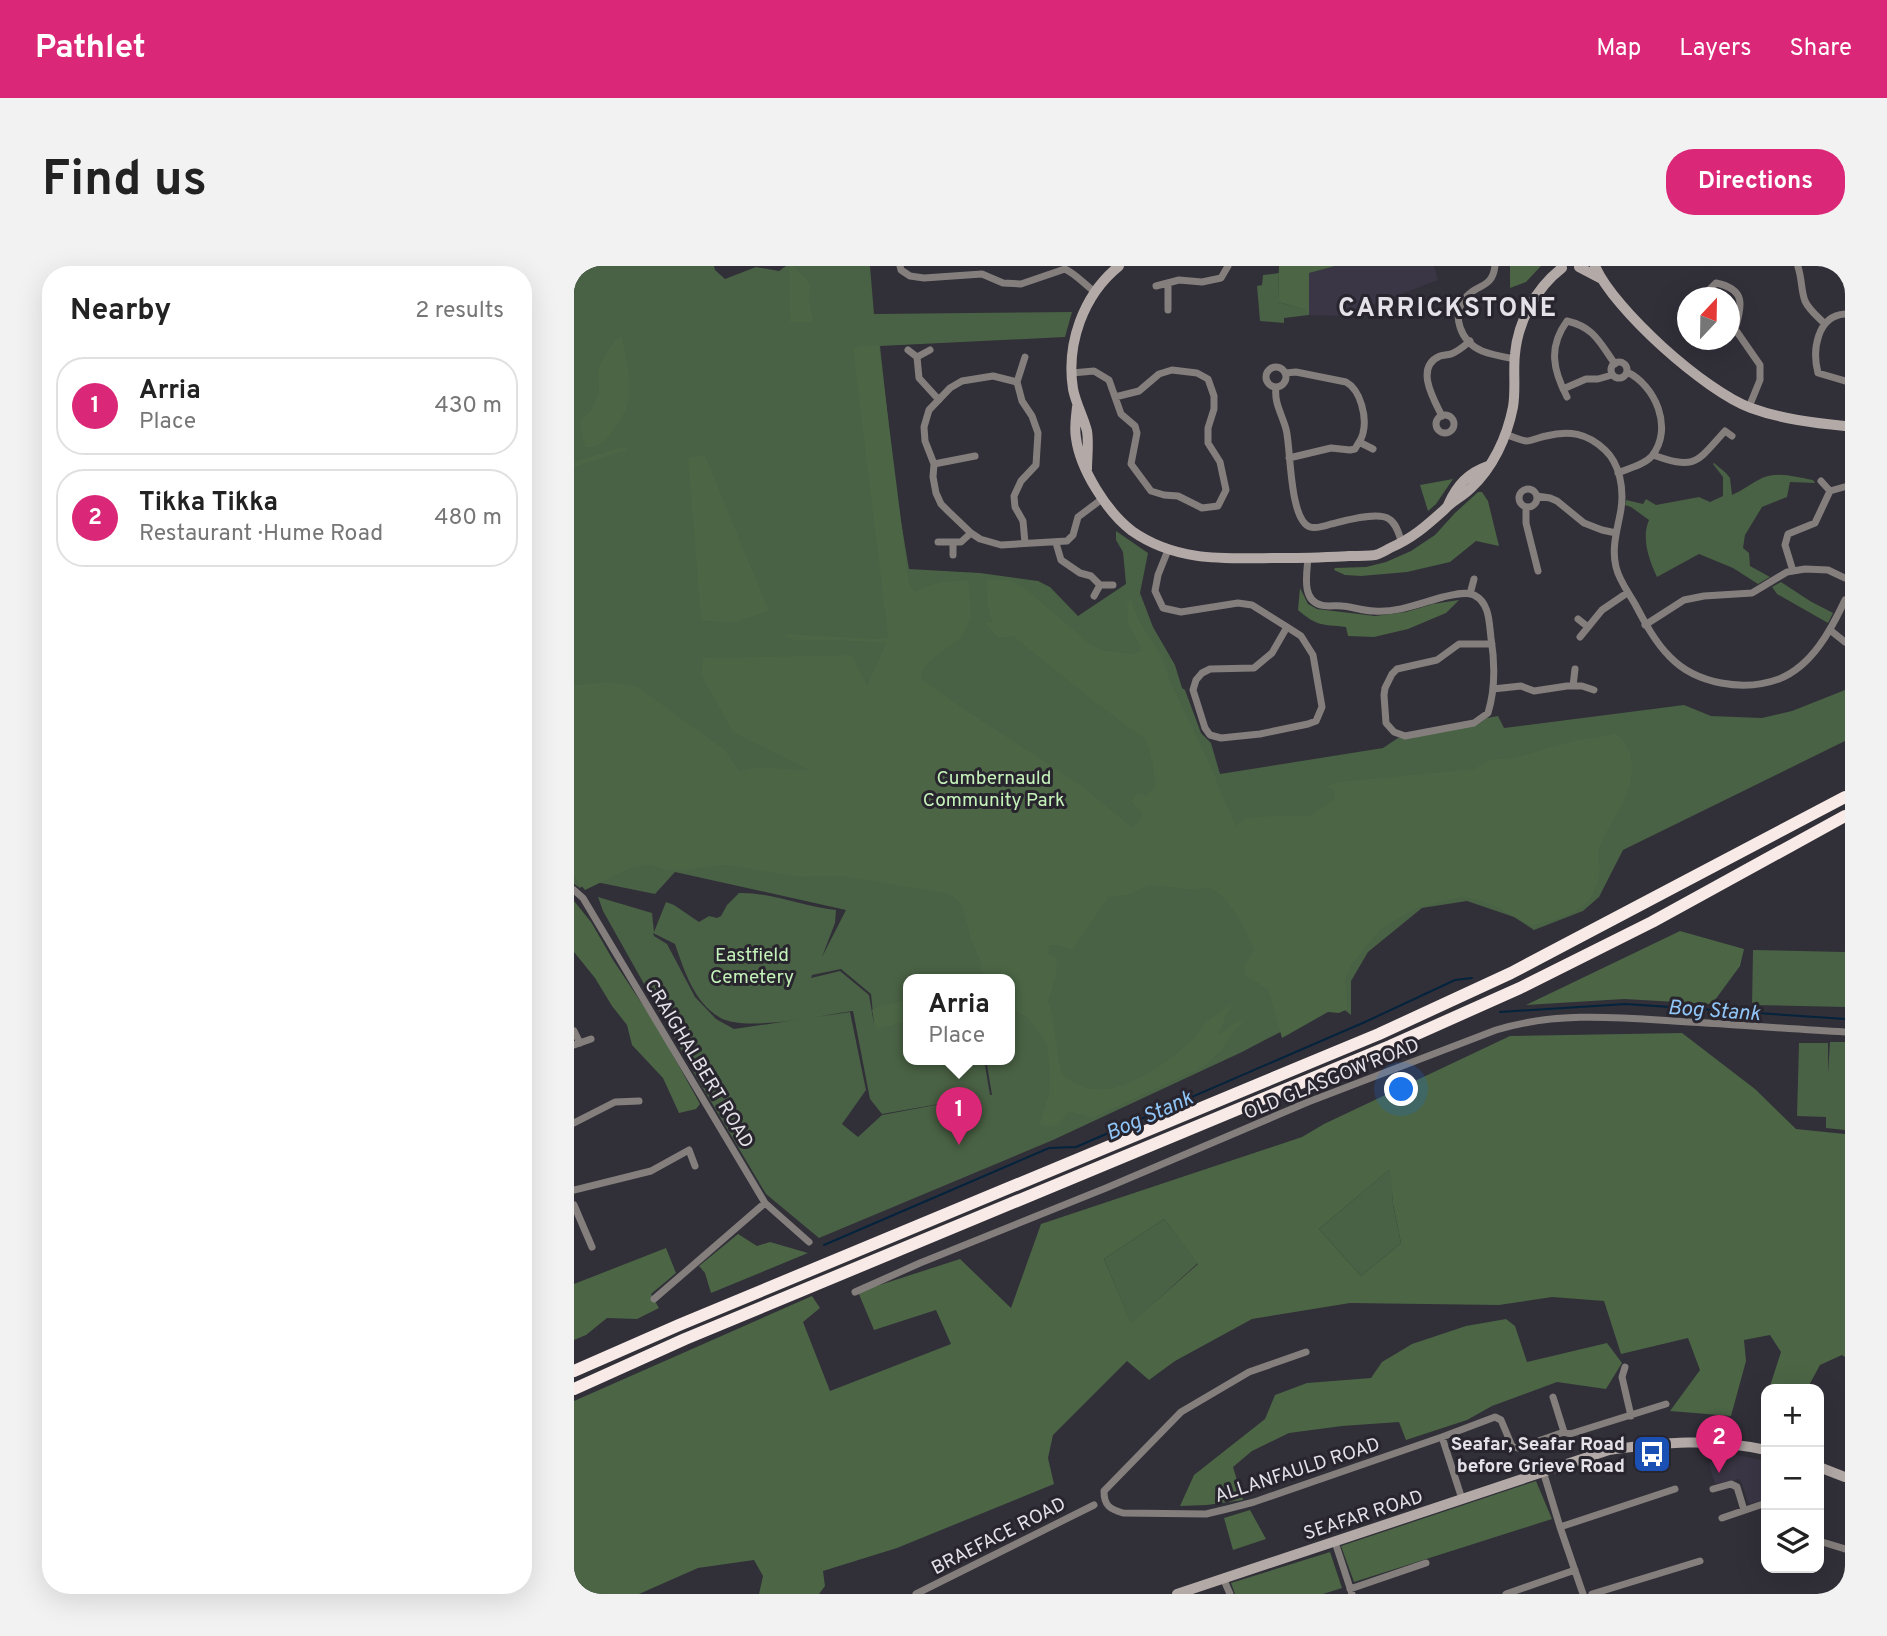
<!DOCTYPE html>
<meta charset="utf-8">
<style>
:root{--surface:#fff;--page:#f2f2f2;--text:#222;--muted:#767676;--line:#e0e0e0;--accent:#db2777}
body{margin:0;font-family:Overpass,sans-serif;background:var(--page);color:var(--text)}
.controls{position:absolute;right:21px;bottom:21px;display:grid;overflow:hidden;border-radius:14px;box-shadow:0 7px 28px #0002}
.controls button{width:63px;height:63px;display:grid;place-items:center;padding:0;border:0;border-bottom:2px solid var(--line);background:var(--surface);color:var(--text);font:35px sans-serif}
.compass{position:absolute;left:1103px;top:21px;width:63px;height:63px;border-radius:50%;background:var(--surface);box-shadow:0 7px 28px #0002;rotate:22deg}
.you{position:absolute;left:828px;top:824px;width:24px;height:24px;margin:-18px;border:5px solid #fff;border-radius:50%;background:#1a73e8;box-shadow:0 0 0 10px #1a73e833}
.badge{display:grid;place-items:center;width:46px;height:46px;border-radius:50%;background:var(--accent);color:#fff;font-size:23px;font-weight:700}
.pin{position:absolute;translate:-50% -58px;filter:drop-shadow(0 2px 4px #0008)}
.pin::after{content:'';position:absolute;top:37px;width:24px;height:21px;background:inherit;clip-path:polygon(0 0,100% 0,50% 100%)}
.popup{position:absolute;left:329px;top:708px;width:112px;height:91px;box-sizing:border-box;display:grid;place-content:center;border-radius:14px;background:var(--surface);filter:drop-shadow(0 2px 5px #0005);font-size:23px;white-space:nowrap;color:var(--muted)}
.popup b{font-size:26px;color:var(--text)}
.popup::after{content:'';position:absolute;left:50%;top:100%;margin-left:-14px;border:14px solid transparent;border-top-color:var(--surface)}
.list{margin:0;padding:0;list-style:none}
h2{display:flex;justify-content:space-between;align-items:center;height:91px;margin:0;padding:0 28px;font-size:30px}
h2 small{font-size:23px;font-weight:400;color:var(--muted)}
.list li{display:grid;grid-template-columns:46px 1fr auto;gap:21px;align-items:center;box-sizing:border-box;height:98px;margin:0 14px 14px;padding:0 14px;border:2px solid var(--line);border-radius:28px}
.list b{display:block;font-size:26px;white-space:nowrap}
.list p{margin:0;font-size:23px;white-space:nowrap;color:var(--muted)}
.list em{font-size:23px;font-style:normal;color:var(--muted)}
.icon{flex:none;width:38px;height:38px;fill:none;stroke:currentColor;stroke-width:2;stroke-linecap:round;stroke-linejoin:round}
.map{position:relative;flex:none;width:1271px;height:1328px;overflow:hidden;border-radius:28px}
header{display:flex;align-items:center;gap:42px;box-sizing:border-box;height:98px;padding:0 35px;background:var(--accent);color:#fff}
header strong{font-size:33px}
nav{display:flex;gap:38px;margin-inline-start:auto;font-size:24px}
.intro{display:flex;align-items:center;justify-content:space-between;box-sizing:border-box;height:168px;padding:0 42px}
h1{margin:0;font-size:49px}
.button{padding:18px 32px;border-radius:28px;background:var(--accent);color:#fff;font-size:24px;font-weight:700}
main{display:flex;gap:42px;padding:0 42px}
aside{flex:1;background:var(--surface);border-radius:28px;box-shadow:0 7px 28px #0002}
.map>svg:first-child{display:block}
.built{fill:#3a3645}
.green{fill:#496144;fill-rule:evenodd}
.forest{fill:#4b6545;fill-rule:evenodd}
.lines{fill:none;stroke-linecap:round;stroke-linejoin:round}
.stream{stroke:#04233c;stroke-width:2}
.street{stroke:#847e7c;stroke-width:7}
.secondary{stroke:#b3aaa7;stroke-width:10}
.highway{stroke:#f8eae6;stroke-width:12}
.labels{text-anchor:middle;stroke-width:6;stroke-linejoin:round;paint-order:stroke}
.park-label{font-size:19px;fill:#c4f2b9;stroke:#28252e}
.street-label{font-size:19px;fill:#e4e2e8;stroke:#28252e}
.poi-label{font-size:19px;font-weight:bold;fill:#e4e2e8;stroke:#28252e;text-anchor:end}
.water-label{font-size:21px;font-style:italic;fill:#91c6f8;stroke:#28252e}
.district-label{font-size:26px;font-weight:bold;letter-spacing:2px;fill:#e4e2e8;stroke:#28252e}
</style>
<header>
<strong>Pathlet</strong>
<nav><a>Map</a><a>Layers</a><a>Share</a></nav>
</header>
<div class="intro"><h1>Find us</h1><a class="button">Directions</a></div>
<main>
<aside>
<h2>Nearby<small>2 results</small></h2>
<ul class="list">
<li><span class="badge">1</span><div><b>Arria</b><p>Place</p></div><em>430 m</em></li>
<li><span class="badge">2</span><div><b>Tikka Tikka</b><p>Restaurant · Hume Road</p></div><em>480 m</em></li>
</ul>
</aside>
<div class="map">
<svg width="1271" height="1328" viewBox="0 0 1271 1328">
<rect width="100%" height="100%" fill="#312f38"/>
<path class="built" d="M761 0H860L864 14 770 50 735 49V7Z
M1157 1188 1192 1195V1233L1175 1238 1166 1213 1141 1218 1135 1197Z"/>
<path class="green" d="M0 0H140L141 4 151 13 182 1 205 5 212 0H296L300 48 498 46 491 71 306 80 322 226 335 303 406 307 464 315 476 321 504 350 552 318 549 286 542 274V265L574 287 566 327 579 361 601 399 608 422 611 424 627 467 637 477 646 508 809 482 824 472 903 459 913 452 924 450 930 462 1110 439 1137 450 1188 452 1218 445 1271 424V475L1049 584 1025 631 1009 645 960 664 940 651 893 635 848 642 794 686 777 715V749L762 737 668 786 479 874 245 972 192 928 123 812 29 645 24 631 78 647 80 666 92 636 100 639 125 656 135 650 143 652 147 650 153 639 165 627C198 626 229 641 262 644L261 657 248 691 272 644 101 606 81 628 17 615 6 622 0 618ZM79 667 101 678C110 704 120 736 145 751 170 767 248 749 279 745L296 833 308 848 388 834 308 849 284 871 268 858 292 824 276 746 160 763 142 753 121 731 93 678 80 670ZM267 703 297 728 300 758 295 729 266 705 237 712 238 709ZM334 713H436V793H412L418 829H416L410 793H334Z
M705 7 704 36 733 44 735 49 710 52V57L686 55 683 20 688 19 689 9Z
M1140 197 1152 207 1156 212 1158 229C1169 224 1178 217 1188 212 1204 205 1222 211 1239 214L1241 217 1216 216 1213 231 1188 241 1171 269 1169 282 1175 287 1176 300 1196 311 1184 318 1159 302 1125 288 1083 311C1075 294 1067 272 1075 254L1057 241 1051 239 1052 234 1069 238 1072 233 1082 239 1125 231 1136 236 1149 230V211L1139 198Z
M1207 316 1236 335 1259 347 1254 357 1203 328 1198 321Z
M1179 684 1271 686V741L1178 739Z
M1256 776H1271V864L1252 862V851L1223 850 1225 777H1254V807Z
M817 902 819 938 827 977 787 1010 745 963Z
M590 953 624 997 557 1058 530 993Z"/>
<path class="forest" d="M215 0H220L233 14 236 20 235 35 240 56H216Z
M705 0H761L735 7V49L732 44 704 36Z
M936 0H967L952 16 936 22Z
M48 70C51 88 59 120 54 137 52 147 42 162 35 170 28 178 22 182 11 181L6 158 9 151 17 145 25 126 24 104 28 94 41 75Z
M297 79 305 80 335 318 341 326C355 317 375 315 392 314L395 316 397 353 387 372 357 394 347 407 349 414 390 443 508 520 559 562 565 556 568 547 557 535 564 527 572 530 581 519 579 499 572 474 518 434 439 370 424 372 411 357 418 355C413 344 412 325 413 313L436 314 452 323 515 377 528 384 559 388 567 385 563 374 554 358 553 337 557 333 564 353 588 390 596 415 640 507 644 519 662 560 671 552 697 550H735L759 534 761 525 753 520 764 516 901 503C920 488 922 496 942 491 961 487 978 480 997 476 1012 472 1026 472 1041 467 1063 483 1061 511 1050 535 1042 552 1031 564 1025 583 1023 590 1026 596 1026 604 1025 614 1021 626 1015 634 1003 650 975 655 957 660L921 640 901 633 888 631 843 642 808 662 777 699 771 714 774 743 765 747 754 746 708 772 694 723 671 710 670 700 680 684C670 660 658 634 635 621L623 624 576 619 554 629 535 631 498 684 482 679H476L474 688 483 692 482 710 474 736 478 746 487 807C499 818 515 825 532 823 560 820 595 795 616 776 623 770 626 761 633 755 641 749 651 743 660 737L653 747 645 769 665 754 669 757 659 766 646 786 629 801 518 852 495 845C485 858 483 864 465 859L475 827 476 812 473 778 454 752 440 744 436 743V713H412L408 706 406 694 397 674 388 639 376 628 266 610 225 611 152 599 130 601 109 605 94 604 75 599 59 601 11 624 0 611V419L35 416 64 421 151 484 165 505C193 497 209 505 235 504L159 466 127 409 129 392 278 389 293 420 312 377 261 374H219L212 371V368L307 373 314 371 279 83 284 80Z
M51 180 53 184 0 201V196Z
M131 189 195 345 163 356 127 355 114 192Z
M879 213 862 238 854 245 846 219Z
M904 226H908L914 235 925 280 902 275 876 296 833 306 787 310 771 309 760 304 761 302 792 301 812 296 837 285 861 269 881 247Z
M726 322 734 338 743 343 801 350 832 346 859 338 885 334 872 347 834 363 800 371 774 370 772 361C747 358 744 361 724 344Z
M0 635 17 656 39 694 84 762 126 838 122 843 105 847 89 812 58 779 53 759 38 740 21 712 0 686Z
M1106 665 1170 683 1166 700 1138 738 1050 733 952 739Z
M334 734V755L302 763 298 744 304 740Z
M1108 767 1181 823 1222 863 1271 868V1091L1268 1089 1246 1099 1233 1123H1195L1207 1086 1196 1069 1170 1074 1172 1095 1157 1150 1096 1145 1126 1104 1114 1072 1047 1088 1030 1035 978 1031 925 1039 776 1037 678 1053 601 1095 575 1114 553 1095 479 1169 474 1192 480 1218 323 1282 249 1305 251 1320 245 1328H185L189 1310 180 1294 124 1302 65 1328H0V1135L238 1030 246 1042 229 1056 256 1125 377 1078 362 1044 300 1064 284 1026 386 993 437 1042 467 958 728 871 750 858 936 770ZM816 903 819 938 827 977 787 1010 745 963ZM590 953 624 998 557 1057 530 993Z
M164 968 183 980 196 976 234 987 137 1027 131 1007 125 1000Z
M92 982 102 1007 77 1028 85 1042 63 1053 33 1052 12 1069 0 1074V1018Z
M932 1053 941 1060 953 1096 1033 1077 1048 1097 1032 1123 983 1116 918 1140 893 1154 832 1174 825 1156 768 1160 715 1167 678 1185 659 1201 669 1234 633 1239 606 1240 620 1209 691 1153 701 1129 733 1117 797 1112 808 1096 838 1078 892 1060Z
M962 1215 978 1253 780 1316 767 1280Z
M676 1244 692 1273 659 1284 650 1252Z
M756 1286 768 1322 749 1328H661L657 1317Z"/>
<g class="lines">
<path class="stream" d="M926 746 1052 738 1271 753
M250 979 475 882 502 881 791 756 881 714 898 712"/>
<path class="street" d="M326 0 327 4 336 10 350 12 408 8 429 17 447 18 491 3C502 8 511 19 521 26
M921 0C918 23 904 17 892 31 876 49 887 76 908 85 918 89 930 91 941 93
M1224 1C1228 12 1227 25 1231 35 1235 44 1244 51 1251 58
M594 17V44
M582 20 605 14 628 16 647 12 654 0
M1134 32 1133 26 1142 17C1171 23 1169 38 1161 63
M1271 48C1243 50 1238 84 1244 107L1271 115
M1161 63 1186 99V114L1175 141
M334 84 343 91 345 112 365 134
M343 91 356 84
M1037 104a8 8 0 1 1 16 0a8 8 0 1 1-16 0Z
M692 111a10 10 0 1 1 20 0a10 10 0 1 1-20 0Z
M498 107 520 105 535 114 547 148 561 160 563 167 557 198 577 225 590 229 604 230 628 242 644 240 652 224 646 196 634 177V162L640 143V130L634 113 623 107 598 104 585 108 565 125 541 131
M711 107 722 106 772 116C787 124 793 152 789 167 788 173 784 177 781 183L776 184 757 182 715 192
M443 116 451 91
M702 122C700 137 708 148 712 163 717 181 715 254 736 261 742 263 751 260 757 258 770 255 804 245 815 253 823 258 825 269 828 277
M989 123 1012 113H1024L1038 109
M993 131C979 104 974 81 993 55 1020 61 1026 77 1041 98
M862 158a9 9 0 1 1 18 0a9 9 0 1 1-18 0Z
M868 150C860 134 840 101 866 90 869 89 873 89 877 88 885 85 890 80 896 75
M932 169C938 170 945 174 952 175 958 175 966 171 972 170 995 164 1013 167 1031 184 1046 198 1050 223 1047 243 1044 262 1037 281 1042 301 1045 314 1054 326 1061 338 1071 357 1081 376 1096 391 1122 418 1170 426 1205 413 1238 400 1257 364 1271 334
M785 176 799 183
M1079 189C1122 204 1122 197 1151 165L1158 170
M360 198 401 190
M1044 207C1055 202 1070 199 1078 190 1100 162 1081 119 1053 106
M1247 215 1256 225
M945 232a9 9 0 1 1 18 0a9 9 0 1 1-18 0Z
M963 230 976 232 983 235 1010 257 1028 264 1042 267
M952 241V257L964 305
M364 276H387L397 267
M451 277 449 255 441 241 440 230 447 215 462 199 464 167 458 150 448 135 443 116 419 110 388 115 376 122 355 144 350 161 351 175 360 198 359 211 362 227 367 238 375 246 397 267 406 273 427 279 493 275 499 269 504 251 528 233
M482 277 487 294 506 307 517 310 526 319H539
M594 284 584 309 581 325 589 342 607 346 664 337 678 339 713 361 727 370 739 389 748 441 742 455 734 458 686 468 647 472 636 469 631 462 619 424 622 414 628 407 636 403 680 402 698 387 713 361
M379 289V277
M734 292C733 307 727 334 747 339 753 341 762 339 768 340 779 341 790 345 800 345 823 347 847 337 869 331 878 329 891 325 900 329 916 337 915 357 917 372 921 397 921 424 914 447L900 457 831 470 820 466 812 457 810 429 811 422 818 408 823 403 863 394 885 378H918
M1219 305 1211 279 1214 268 1241 257 1256 225 1270 221
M896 328 900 313
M520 330 526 319
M1004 353 1014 361
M1071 359 1110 334 1130 330 1178 327 1213 306 1231 303 1254 304 1271 312
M1256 364 1271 376
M1006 371 1028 344 1053 327
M999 420 1001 403
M919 423 947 420 960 425 993 420H1008L1020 424
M0 624 9 632 191 937 235 976
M0 765 6 777
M0 779 17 773
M0 857 41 836 65 835
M0 924 77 905 115 884 121 900
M0 939 18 981
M281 1026 346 997 532 922 734 836 922 764C980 746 1040 751 1099 755 1156 758 1214 763 1271 766
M80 1033 191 937
M732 1086 675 1106 607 1146 530 1225C530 1240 536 1243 549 1247L632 1248 653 1243 680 1236 868 1171 888 1233
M1051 1101 1048 1111 1057 1150
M979 1131 990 1166
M868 1171 921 1151 927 1154 938 1180 944 1182 990 1166 996 1168 1092 1138
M969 1205 986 1261 1009 1328
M1139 1223 1157 1218 1163 1221 1170 1244
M1148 1252 1192 1237
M986 1261 1101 1223
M1245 1275 1271 1283
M761 1276 778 1328
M649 1312 656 1328
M776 1323 852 1297
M342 1328 520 1239
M932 1328 1001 1304
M1018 1328 1126 1295"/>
<path class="secondary" d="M1021 0C1040 44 1131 125 1177 142 1207 153 1240 157 1271 160
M1005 1 1026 12
M503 141C502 152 500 161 502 172 506 203 533 246 558 265 605 298 657 292 711 292 732 292 753 291 775 290 783 290 793 290 801 289 806 288 811 285 816 282 839 272 852 260 871 243 878 235 888 231 896 223 919 202 933 171 939 141 942 123 939 105 941 88 944 55 962 22 988 2
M513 203C513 191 515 177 513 165 509 150 502 138 499 123 492 78 509 29 545 0
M874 239C883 219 894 207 914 200
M1245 1201 1271 1211
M603 1328 1035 1184C1090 1176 1138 1172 1192 1184"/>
<path class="highway" d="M0 1105 105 1059 805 768 937 707 1271 531
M0 1123 111 1073 816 780 946 722 1078 656 1271 550"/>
</g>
<defs>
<symbol id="bus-square" viewBox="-11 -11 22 22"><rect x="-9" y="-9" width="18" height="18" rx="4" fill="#1a4fb4" stroke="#28252e"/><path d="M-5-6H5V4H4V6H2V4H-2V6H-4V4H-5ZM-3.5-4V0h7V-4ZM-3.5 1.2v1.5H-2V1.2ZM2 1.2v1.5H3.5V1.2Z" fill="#fff"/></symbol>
</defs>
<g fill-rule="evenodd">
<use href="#bus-square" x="1056" y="1166" width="44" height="44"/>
</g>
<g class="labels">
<g class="park-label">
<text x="420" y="518">Cumbernauld<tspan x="420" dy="22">Community Park</tspan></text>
<text x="178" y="695">Eastfield<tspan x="178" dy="22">Cemetery</tspan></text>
</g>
<g class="street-label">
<text transform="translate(126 797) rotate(59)" y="7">CRAIGHALBERT ROAD</text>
<text transform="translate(757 812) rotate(-22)" y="7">OLD GLASGOW ROAD</text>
<text transform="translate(723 1203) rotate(-18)" y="7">ALLANFAULD ROAD</text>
<text transform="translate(789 1248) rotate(-18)" y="7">SEAFAR ROAD</text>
<text transform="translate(424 1269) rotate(-27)" y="7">BRAEFACE ROAD</text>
</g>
<g class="poi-label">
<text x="1051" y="1184">Seafar, Seafar Road<tspan x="1051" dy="22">before Grieve Road</tspan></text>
</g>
<g class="water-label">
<text transform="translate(1140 744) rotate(4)" y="7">Bog Stank</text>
<text transform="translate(575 849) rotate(-24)" y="7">Bog Stank</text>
</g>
<g class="district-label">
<text x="874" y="50">CARRICKSTONE</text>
</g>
</g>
</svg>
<div class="controls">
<button>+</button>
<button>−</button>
<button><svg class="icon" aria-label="layers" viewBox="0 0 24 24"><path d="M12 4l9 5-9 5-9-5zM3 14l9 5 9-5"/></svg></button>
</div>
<svg class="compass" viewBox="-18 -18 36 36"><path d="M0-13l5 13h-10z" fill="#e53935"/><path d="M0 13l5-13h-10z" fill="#767676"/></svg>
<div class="you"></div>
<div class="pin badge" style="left:385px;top:879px">1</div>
<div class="popup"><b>Arria</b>Place</div>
<div class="pin badge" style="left:1145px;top:1207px">2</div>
</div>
</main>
